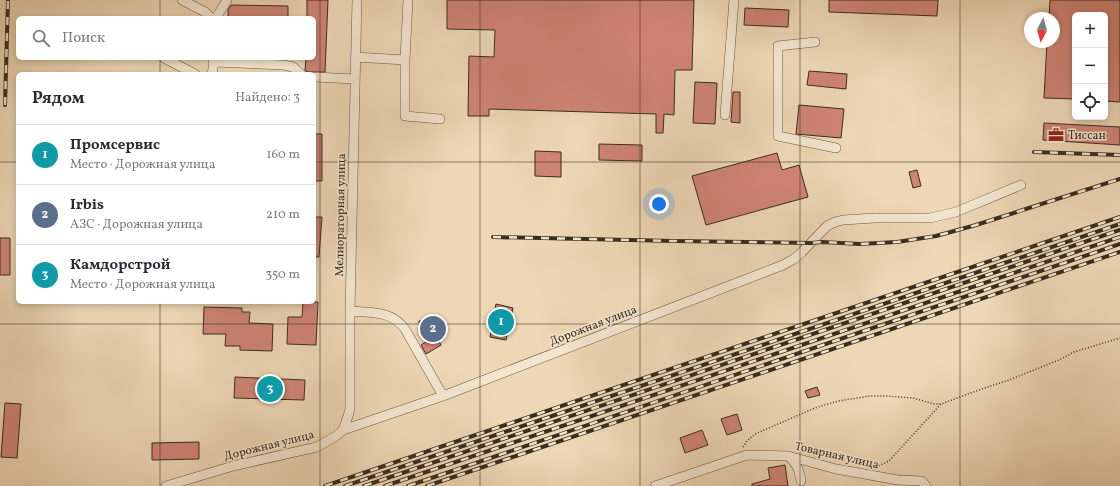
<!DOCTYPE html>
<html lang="ru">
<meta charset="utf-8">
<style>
:root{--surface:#fff;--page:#f7f7f7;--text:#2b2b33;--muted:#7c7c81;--line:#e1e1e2;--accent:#8f2418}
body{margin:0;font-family:Vollkorn,serif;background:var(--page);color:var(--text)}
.controls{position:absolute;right:12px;top:12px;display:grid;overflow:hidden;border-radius:6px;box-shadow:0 2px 6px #0003}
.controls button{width:36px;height:36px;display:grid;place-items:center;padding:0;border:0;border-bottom:1px solid var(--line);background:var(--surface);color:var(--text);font:20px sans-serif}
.compass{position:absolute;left:1024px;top:12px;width:36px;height:36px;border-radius:50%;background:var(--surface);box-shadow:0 2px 6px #0003;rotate:186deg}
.you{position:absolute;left:659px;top:204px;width:14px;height:14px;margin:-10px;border:3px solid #fff;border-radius:50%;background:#1a73e8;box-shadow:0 0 0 6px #1a73e833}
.badge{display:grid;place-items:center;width:26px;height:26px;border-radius:50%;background:var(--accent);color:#fff;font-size:13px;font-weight:700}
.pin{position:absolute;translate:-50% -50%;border:2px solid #fff;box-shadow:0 1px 4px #0006}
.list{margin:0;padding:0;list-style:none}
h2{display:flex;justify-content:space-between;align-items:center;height:52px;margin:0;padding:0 16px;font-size:17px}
h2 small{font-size:13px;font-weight:400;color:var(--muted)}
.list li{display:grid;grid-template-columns:26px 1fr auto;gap:12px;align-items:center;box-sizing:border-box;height:60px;padding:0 16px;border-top:1px solid var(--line)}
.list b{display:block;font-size:15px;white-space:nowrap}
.list p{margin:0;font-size:13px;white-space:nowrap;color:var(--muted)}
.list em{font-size:13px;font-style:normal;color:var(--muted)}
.icon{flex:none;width:22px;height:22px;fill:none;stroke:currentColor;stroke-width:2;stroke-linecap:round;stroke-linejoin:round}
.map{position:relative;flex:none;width:1120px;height:486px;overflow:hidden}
.search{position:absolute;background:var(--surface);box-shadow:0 2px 6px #0003;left:16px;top:16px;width:300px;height:44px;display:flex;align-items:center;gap:10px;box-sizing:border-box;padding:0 14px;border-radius:6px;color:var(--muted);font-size:15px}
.panel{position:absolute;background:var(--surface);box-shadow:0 2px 6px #0003;left:16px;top:72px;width:300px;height:232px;border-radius:6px}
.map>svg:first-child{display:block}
.building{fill:#cf8475;stroke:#382d1f}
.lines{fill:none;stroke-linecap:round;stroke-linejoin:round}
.minor-casing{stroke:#665844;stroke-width:10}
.path{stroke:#382d1f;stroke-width:1.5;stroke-dasharray:1 2;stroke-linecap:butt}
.minor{stroke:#f4e5cf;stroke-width:9}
.rail-casing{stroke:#382d1f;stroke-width:4}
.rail{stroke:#f4e5cf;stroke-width:2.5;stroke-dasharray:8;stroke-linecap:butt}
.grid{fill:none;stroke:#382d1f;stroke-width:1;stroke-opacity:0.55}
.labels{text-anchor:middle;stroke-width:3;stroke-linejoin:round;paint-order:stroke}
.poi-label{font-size:12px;fill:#382d1f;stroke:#f4e5cf;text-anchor:start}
.street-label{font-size:12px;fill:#382d1f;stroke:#f4e5cf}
</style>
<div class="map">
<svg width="1120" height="486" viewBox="0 0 1120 486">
<rect width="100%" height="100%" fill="#eed7b5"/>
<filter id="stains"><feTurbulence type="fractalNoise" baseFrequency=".005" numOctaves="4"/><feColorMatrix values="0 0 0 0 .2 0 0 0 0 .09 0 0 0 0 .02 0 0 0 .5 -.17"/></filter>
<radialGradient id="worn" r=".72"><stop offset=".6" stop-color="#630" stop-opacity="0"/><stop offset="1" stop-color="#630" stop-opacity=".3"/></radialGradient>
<path class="building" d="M307 0H328L325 72H307L305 70 306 58H314V18H307Z
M447 0H694L692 70H675L674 115 664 114 663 133H656V114L489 109V116H468L469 56 494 57 495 30 447 29Z
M829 0H938L937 16 829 12Z
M1050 0H1120V102L1105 101V15H1075V99L1044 98 1047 42H1054V18H1049Z
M231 5 288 6V18H228V10Z
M745 8 789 10 788 27 744 25Z
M809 71 847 74 846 89 807 85Z
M695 82 717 83 715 124 693 123Z
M733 92H740V123L731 122Z
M799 105 844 109 841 138 796 134Z
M1044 123 1120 127V145L1043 140Z
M314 134H322V181H314Z
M599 144 642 145V161L599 160Z
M535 151 561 152V177L535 176Z
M777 153 782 170 799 165 808 197 706 225 692 176Z
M917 170 921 186 913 188 909 172Z
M314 217H322L319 257H314Z
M0 238H10V275H0Z
M303 302H318L316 345 287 344 288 317H302Z
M496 304 513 308 506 340 490 337Z
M204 307 242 308V312H250L249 323 273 324 272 351 240 350V346H225L226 334H203Z
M434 319 435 330 420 332 419 321Z
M436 336 441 345 426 354 421 345Z
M235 377 305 380 304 400 234 398Z
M817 387 820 395 808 398 805 391Z
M5 403 21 404 17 458 1 457Z
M737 414 742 430 727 435 721 419Z
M702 430 708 445 685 453 680 438Z
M199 442V459L152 460V443Z
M785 465 788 486H752V484L770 479 768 468Z"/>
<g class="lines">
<defs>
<path id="minor" d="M182 0 205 12 211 18
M216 18 227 0
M815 42 778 46V136L836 148
M355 57 405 60V116L440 119
M164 58 195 74
M214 58 213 62 284 65 293 67 301 74
M405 60 408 0
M211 74 213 70V62
M314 77 355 79
M725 115 734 0
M350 311C372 313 390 310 405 329L443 396
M343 430 348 416 350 409V311L357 0
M788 456C797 464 799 469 801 481
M166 486 233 466 317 447 336 436 343 430 443 396 783 265 794 259 802 252 827 226 835 222 843 220 875 218H930L956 212 1021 185
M655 486 747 455 788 456 836 469 898 480 922 481 926 486"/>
</defs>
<use href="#minor" class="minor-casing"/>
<path class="path" d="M743 447 747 441 755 434 815 408 838 401 870 396H887L913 398 934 404H941
M876 467 889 461 941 404 976 391 1009 380 1059 360 1074 352 1120 338"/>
<use href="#minor" class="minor"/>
<defs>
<path id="rail" d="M5 105 8 0
M1034 152 1120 155
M493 237 674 241 811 243 822 242 860 244 897 242 936 236 976 225 1120 179
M325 486 1120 217
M345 486 1120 224
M364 486 1120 230
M385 486 1120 237
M408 486 1120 244
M427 486 1120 252"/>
</defs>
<use href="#rail" class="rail-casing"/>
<use href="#rail" class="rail"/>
</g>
<path class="grid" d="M160 0V18M320 0V486M480 0V486M640 0V486M800 0V486M960 0V486M160 58V74M0 162H18M314 162H1120M160 302V486M0 324H1120"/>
<defs>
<symbol id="office-bare" viewBox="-9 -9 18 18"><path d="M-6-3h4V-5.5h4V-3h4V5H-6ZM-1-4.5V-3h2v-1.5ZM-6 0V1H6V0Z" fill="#8f2418" stroke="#f4e5cf" stroke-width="2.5" paint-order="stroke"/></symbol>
</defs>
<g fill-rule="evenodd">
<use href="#office-bare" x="1045" y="124" width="22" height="22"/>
</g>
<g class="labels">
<g class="poi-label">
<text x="1068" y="139">Тиссан</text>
</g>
<g class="street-label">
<text transform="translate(340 215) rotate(-89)" y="4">Мелиораторная улица</text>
<text transform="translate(593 325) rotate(-21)" y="4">Дорожная улица</text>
<text transform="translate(269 445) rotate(-14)" y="4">Дорожная улица</text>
<text transform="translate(837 455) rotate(13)" y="4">Товарная улица</text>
</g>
</g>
<rect width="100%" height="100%" filter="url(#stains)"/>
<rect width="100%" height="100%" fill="url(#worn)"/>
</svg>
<div class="controls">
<button>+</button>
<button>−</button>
<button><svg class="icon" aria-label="locate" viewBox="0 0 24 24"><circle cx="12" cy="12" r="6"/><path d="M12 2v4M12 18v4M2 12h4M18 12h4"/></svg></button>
</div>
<svg class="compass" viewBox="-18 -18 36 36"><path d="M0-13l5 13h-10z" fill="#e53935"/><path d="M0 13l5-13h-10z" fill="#7c7c81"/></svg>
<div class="you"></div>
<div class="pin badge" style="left:501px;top:322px;background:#0f9aa8">1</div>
<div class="pin badge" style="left:433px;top:329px;background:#5c6f8a">2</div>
<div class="pin badge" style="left:270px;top:389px;background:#0f9aa8">3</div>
<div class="search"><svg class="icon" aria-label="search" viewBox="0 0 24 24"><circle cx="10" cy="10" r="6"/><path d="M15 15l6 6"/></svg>Поиск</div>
<section class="panel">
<h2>Рядом<small>Найдено: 3</small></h2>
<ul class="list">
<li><span class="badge" style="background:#0f9aa8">1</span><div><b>Промсервис</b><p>Место · Дорожная улица</p></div><em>160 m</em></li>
<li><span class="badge" style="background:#5c6f8a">2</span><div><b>Irbis</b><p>АЗС · Дорожная улица</p></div><em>210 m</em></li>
<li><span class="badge" style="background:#0f9aa8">3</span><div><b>Камдорстрой</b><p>Место · Дорожная улица</p></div><em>350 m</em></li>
</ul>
</section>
</div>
